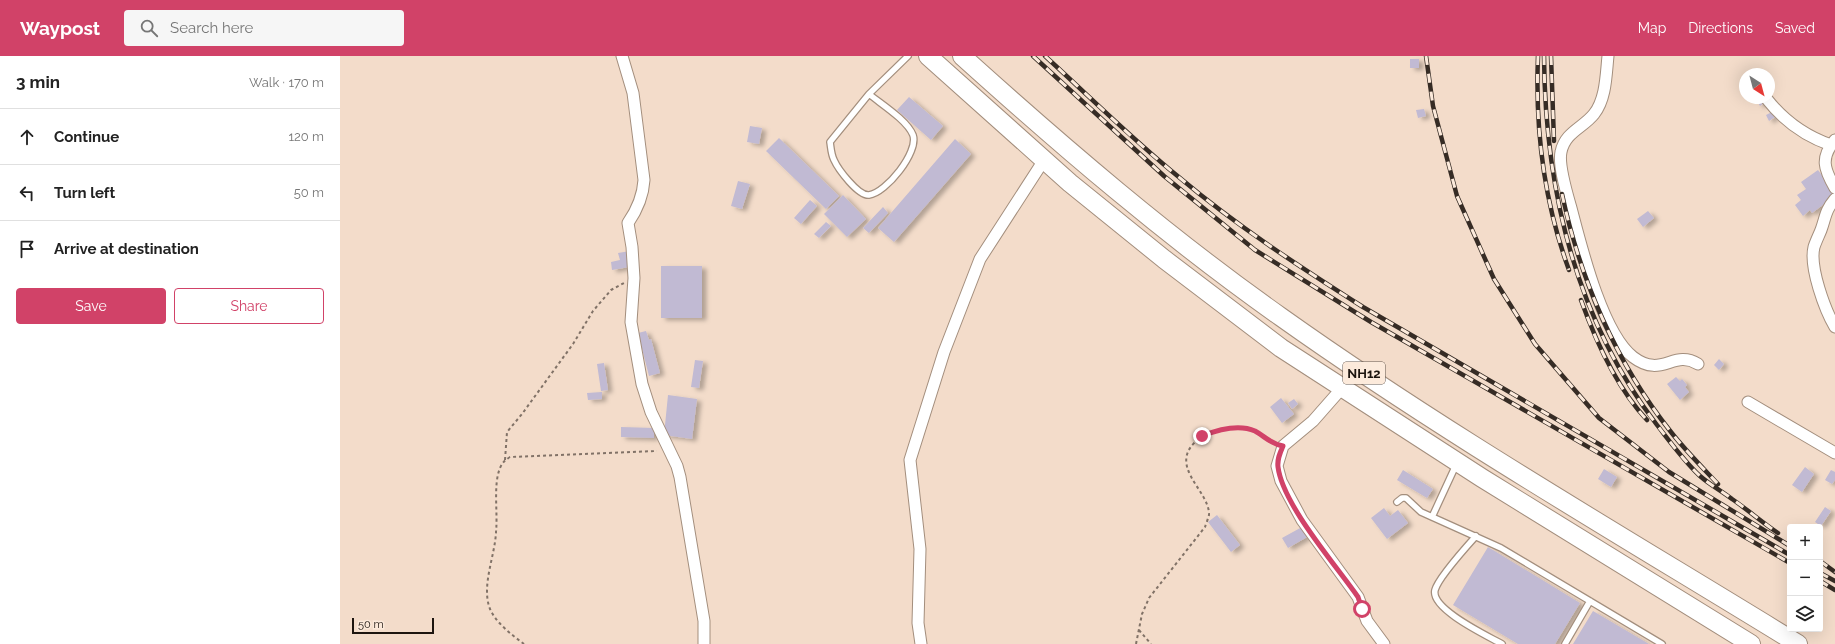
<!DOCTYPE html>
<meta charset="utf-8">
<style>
:root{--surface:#fff;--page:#f6f6f6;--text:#222;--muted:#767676;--line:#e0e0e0;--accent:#d14268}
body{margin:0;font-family:Raleway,sans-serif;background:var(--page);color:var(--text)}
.controls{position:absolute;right:12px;bottom:12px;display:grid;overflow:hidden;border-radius:4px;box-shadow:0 4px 16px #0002}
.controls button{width:36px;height:36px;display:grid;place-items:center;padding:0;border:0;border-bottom:1px solid var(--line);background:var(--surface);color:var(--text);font:20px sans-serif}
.compass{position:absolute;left:1399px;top:12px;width:36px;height:36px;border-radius:50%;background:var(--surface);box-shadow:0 4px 16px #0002;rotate:144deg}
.scale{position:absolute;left:12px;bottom:10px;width:82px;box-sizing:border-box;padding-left:4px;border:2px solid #1d150f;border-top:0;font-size:11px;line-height:14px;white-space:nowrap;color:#1d150f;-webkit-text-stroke:3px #fceadb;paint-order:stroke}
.stop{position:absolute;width:12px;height:12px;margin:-9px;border:3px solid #d14268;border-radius:50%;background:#fff}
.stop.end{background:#d14268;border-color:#fff;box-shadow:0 1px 4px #0008}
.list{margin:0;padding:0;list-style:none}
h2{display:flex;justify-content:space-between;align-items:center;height:52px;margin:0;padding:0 16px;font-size:17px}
h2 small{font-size:13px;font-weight:400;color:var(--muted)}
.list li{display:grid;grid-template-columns:26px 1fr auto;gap:12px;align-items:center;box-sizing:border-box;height:56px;padding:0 16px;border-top:1px solid var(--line)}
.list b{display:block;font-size:15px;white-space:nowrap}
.list em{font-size:13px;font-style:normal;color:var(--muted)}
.actions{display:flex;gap:8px;padding:12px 16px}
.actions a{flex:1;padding:9px 0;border:1px solid var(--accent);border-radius:4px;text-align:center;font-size:14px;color:var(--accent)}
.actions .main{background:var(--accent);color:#fff}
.icon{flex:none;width:22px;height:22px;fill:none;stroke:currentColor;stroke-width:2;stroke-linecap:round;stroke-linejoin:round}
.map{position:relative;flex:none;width:1495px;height:588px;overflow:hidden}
header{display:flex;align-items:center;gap:24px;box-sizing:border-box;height:56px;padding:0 20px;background:var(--accent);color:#fff}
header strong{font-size:19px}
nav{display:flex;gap:22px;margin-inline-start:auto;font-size:14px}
.search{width:280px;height:36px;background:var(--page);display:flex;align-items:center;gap:10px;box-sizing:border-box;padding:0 14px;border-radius:4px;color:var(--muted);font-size:15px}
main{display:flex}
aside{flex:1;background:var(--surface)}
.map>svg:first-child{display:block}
.building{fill:#c1bad3;filter:url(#shadow)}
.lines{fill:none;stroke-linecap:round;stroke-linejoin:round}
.service-casing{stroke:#a38e7d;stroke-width:8}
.minor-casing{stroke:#a38e7d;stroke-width:13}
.trunk-casing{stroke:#a38e7d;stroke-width:20}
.path{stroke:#817267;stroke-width:2;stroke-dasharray:3 3;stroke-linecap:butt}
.service{stroke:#fff;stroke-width:5.5}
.minor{stroke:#fff;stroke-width:11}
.trunk{stroke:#fff;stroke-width:18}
.rail-casing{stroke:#362c25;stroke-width:4.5}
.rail{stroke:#fceadb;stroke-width:3;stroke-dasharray:9;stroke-linecap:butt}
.route{stroke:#d14268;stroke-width:5}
.labels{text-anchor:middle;stroke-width:3.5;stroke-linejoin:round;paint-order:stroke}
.shield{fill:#fceadb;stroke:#60554c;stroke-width:1}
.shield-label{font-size:13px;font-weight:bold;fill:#1d150f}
</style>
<header>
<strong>Waypost</strong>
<div class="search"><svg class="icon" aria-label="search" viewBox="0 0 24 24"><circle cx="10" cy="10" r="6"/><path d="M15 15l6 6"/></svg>Search here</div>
<nav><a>Map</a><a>Directions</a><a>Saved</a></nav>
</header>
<main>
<aside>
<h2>3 min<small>Walk · 170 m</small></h2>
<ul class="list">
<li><svg class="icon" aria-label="ahead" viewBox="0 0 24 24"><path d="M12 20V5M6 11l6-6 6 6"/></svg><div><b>Continue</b></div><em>120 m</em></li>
<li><svg class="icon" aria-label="left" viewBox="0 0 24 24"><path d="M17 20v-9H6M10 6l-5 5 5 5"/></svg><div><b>Turn left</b></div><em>50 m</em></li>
<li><svg class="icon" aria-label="arrive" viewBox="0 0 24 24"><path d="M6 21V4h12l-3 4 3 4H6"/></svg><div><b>Arrive at destination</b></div></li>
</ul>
<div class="actions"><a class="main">Save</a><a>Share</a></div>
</aside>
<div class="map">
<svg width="1495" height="588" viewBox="0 0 1495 588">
<defs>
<filter id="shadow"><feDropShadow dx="4.5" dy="2.5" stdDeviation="2" flood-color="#0004"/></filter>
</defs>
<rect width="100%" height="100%" fill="#f3dcca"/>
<path class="building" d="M1070 3H1079V12H1070Z
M569 41 603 70 591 84 557 54Z
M1417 42H1422L1425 46 1420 50 1416 43Z
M1084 53 1086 60 1078 62 1076 54Z
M1432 56 1435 61 1429 65 1426 59Z
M410 70 422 72 419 88 407 86Z
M439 82 499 140 486 153 426 95Z
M615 83 631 98 554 186 538 172Z
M1478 114 1495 137V140L1472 157 1470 154 1463 160 1455 149 1461 144 1457 139 1466 133 1461 126Z
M398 125 410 128 402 153 391 150Z
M503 139 526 163 507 181 484 158Z
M470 144 477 150 461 168 454 162Z
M543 151 548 157 529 177 523 172Z
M1308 155 1314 162 1303 171 1297 163Z
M486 166 491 170 479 182 474 178Z
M290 195 289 211 272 214 271 206 280 204 278 197Z
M321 210H362V262H321Z
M306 275 309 284 311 283 320 317 309 320 298 277Z
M1379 303 1384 308 1379 314 1374 309Z
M355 304 363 305 359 332 351 331Z
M264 307 268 334 261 335 257 308Z
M1336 321 1340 325 1342 323 1347 329 1345 331 1349 336 1340 344 1327 328Z
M262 336V343L248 344 247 337Z
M328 339 357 343 352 383 324 379Z
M941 342 954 358 942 367 930 351Z
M954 343 958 348 952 353 948 347Z
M281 371 314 372V382L281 381Z
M1465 411 1474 418 1462 436 1452 429Z
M1264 413 1277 421 1271 431 1258 423Z
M1063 414 1093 433 1087 442 1057 424Z
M1491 414 1495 416V424L1492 428 1485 424Z
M1485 451 1491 455 1481 470 1475 466Z
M1044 452 1050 460 1058 454 1068 467 1047 483 1031 462Z
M877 459 900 489 891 496 868 466Z
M962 471 967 481 948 492 942 482Z
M1148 491 1240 547 1215 588H1178L1113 549Z
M1253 555 1309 588H1233Z"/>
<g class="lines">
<defs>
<path id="service" d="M529 38C541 48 567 64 573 79 579 96 546 137 529 139 518 140 498 113 494 104 491 98 491 92 490 86L529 38 568 0
M1057 446 1062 442H1066L1081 456 1161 492 1322 588
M1092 461 1116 409
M1136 480C1127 490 1098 523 1095 534 1090 553 1148 580 1162 588
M1225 588 1250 545"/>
<path id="minor" d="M282 0 293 37 304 124C303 141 297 154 288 167L292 191 294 222 291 266 302 328 311 356 337 410 340 421 364 565V588
M1268 0C1266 19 1266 43 1254 58 1243 72 1225 76 1221 96 1218 109 1227 138 1231 152 1241 190 1262 277 1293 301 1322 323 1333 293 1358 308
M1426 42C1443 64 1465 80 1491 89
M1495 84C1480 102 1484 113 1495 132
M1495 143C1485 155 1486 160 1481 174 1479 179 1476 185 1474 191 1469 211 1485 254 1495 271
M1002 332 973 365 943 390 937 410 941 425 962 464 1018 541 1027 565 1044 588
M1408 346 1495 397
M581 588 578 567 580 493 570 404 604 296 640 203 704 104"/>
<path id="trunk" d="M588 0 730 127 824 203 941 292 1142 422 1411 588
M622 0C724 92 829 182 941 261 1107 379 1284 481 1458 588"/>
</defs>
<use href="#service" class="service-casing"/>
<use href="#minor" class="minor-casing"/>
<use href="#trunk" class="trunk-casing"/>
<path class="path" d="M165 404 167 376 182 358 233 288 253 255 271 234 284 227
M799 574 811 588
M184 588C172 579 156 567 150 553 141 530 155 500 156 476 158 457 153 429 160 412 162 407 165 404 170 401L317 395
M796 588 802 558 809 542 865 471C866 468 868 463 869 459 870 434 824 409 860 382 873 372 901 368 916 376 922 380 927 385 934 388"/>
<use href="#service" class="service"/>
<use href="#minor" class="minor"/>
<use href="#trunk" class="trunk"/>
<defs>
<path id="rail" d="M693 0 824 120 915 194 1031 266 1450 507
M705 0C750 41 793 84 840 122 897 170 960 211 1023 251L1450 499
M1086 0 1093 50 1117 140 1154 223 1195 288 1259 362 1329 416 1450 490
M1198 0C1195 73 1204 146 1229 214
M1204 0C1205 133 1235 262 1317 369 1331 387 1344 405 1360 420 1370 429 1382 435 1392 443 1408 454 1423 467 1438 477
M1211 0 1214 85
M1222 138C1240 223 1276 307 1331 376 1345 394 1362 411 1378 428
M1241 244C1256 286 1276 331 1307 364
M1480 505 1495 516
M1480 517 1495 525
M1480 525 1495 534"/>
</defs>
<use href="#rail" class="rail-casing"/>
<use href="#rail" class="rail"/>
</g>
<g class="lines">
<path class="route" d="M862 380C877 374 899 368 915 375 926 381 929 387 943 390 940 397 937 403 938 411 943 449 995 508 1018 541L1022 553"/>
</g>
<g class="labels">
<rect class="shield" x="1003" y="306" width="42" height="22" rx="3"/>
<g class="shield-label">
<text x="1024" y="322">NH12</text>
</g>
</g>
</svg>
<div class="controls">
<button>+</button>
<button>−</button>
<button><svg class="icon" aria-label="layers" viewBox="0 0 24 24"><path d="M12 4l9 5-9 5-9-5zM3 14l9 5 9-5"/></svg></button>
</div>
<svg class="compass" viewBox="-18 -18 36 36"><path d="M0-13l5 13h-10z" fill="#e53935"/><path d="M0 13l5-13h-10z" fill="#767676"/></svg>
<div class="scale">50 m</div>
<div class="stop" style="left:1022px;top:553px"></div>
<div class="stop end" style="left:862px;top:380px"></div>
</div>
</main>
